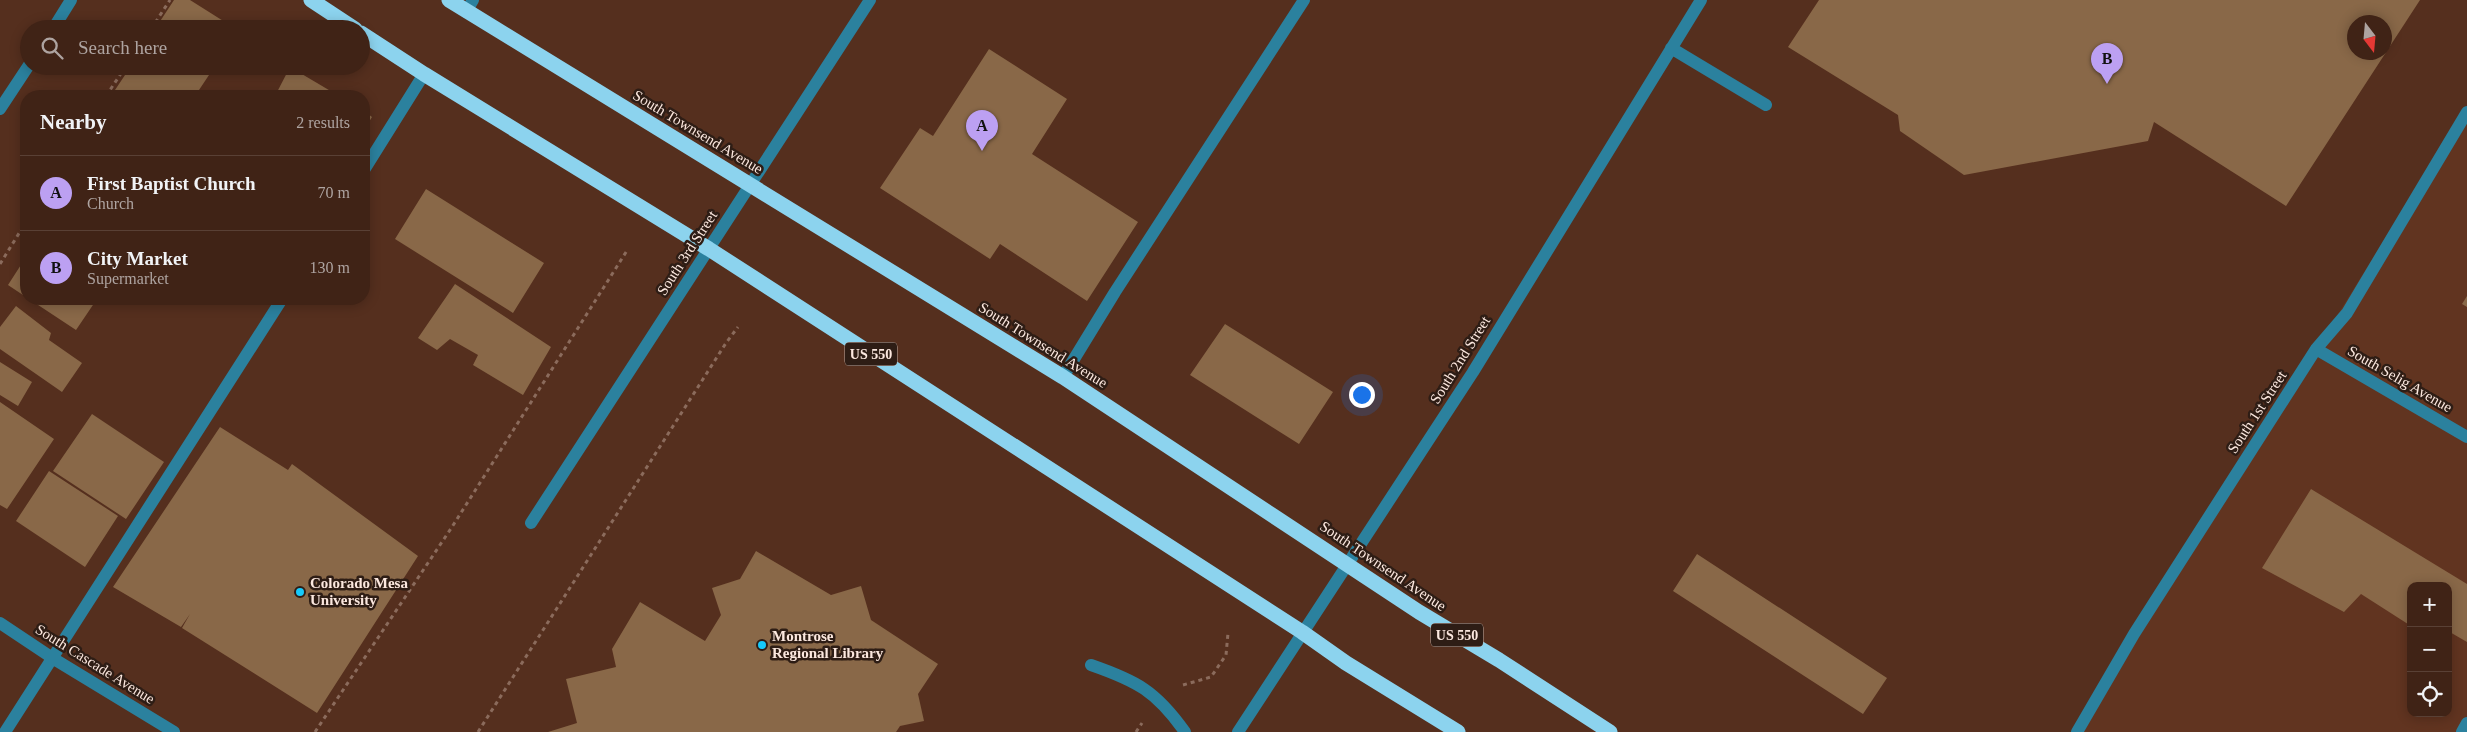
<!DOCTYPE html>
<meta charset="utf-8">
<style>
:root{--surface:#402316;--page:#4b2f23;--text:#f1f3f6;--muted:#aea4a1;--line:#594035;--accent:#bca0f2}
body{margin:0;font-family:"Times New Roman",serif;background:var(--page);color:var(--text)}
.controls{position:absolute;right:15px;bottom:15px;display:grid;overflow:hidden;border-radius:10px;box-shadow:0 2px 12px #0003}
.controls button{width:45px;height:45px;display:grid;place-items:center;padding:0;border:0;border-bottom:1px solid var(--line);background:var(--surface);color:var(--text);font:25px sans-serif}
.compass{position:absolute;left:2347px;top:15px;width:45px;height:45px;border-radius:50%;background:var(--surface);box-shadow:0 2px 12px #0003;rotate:164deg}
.you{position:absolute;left:1361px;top:394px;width:18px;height:18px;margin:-12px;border:4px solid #fff;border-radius:50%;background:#1a73e8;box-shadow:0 0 0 8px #1a73e833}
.badge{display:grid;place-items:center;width:32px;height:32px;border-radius:50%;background:var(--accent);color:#111;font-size:16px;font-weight:700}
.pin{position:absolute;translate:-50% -41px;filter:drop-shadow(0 1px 2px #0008)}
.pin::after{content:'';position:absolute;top:26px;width:18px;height:15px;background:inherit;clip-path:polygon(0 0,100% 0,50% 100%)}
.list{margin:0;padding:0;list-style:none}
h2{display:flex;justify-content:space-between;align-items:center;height:65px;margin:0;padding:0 20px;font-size:21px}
h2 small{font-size:16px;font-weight:400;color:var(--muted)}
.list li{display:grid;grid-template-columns:32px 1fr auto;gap:15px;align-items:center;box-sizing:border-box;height:75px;padding:0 20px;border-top:1px solid var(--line)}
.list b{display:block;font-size:19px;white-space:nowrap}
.list p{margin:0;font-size:16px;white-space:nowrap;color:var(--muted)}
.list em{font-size:16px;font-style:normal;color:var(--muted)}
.icon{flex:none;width:28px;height:28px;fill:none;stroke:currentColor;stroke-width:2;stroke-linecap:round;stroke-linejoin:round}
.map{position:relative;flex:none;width:2467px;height:732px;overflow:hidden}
.search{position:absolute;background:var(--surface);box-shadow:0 2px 12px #0003;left:20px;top:20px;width:350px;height:55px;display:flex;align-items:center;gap:12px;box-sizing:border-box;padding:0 18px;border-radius:28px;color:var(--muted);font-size:19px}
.panel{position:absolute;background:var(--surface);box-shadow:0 2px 12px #0003;left:20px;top:90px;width:350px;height:215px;border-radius:20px}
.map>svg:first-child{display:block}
.built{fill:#613420;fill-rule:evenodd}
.building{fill:#896848;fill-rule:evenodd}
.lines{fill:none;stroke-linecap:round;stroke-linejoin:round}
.path{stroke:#8b6b5c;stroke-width:3;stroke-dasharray:4 4;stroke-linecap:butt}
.minor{stroke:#2b819e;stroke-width:12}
.highway{stroke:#8cd3ee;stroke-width:15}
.poi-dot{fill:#16cafb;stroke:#2e1d15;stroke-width:2}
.labels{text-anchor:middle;stroke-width:5;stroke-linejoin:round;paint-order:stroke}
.shield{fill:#2e1d15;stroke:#beaba2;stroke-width:1}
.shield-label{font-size:14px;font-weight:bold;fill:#fce8df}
.street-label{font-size:15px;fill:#fce8df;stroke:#2e1d15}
.poi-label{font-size:15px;font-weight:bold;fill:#fce8df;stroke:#2e1d15;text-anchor:start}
</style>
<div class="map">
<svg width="2467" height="732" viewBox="0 0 2467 732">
<rect width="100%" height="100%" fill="#552f1e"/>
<path class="built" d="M2467 107V732H2078L2316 349ZM2411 586H2448V713H2411Z"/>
<path class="building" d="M174 0H190L236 29H155Z
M1819 0H2420L2286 206 2154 122 2148 141 1964 175 1900 131 1898 115 1788 47ZM2354 22H2384V52H2354Z
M989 49 1067 99 1032 154 1138 222 1087 301 1000 244 990 259 880 188 920 128 933 136Z
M131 66H215L195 96H111Z
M290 67 339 96H275Z
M364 111 372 117 364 130Z
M426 189 544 263 513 313 395 239Z
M26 257V297L8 285Z
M455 284 551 347 523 395 473 365 478 355 450 339 437 350 418 338Z
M2467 296V307L2462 304Z
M29 299H97L76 330Z
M16 306 51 333 49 340 82 363 62 392 0 349V327Z
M1225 324 1333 392 1299 444 1190 375Z
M0 362 32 382 18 406 0 395Z
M0 402 54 439 7 509 0 505Z
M92 414 164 462 126 519 53 471Z
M220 427 288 470 292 464 418 556 317 713 182 628 190 614 181 627 113 587Z
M49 471 118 516 85 567 16 521Z
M2311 489 2467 584V642L2448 631V586H2411V626L2361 594 2344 612 2262 568Z
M756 551 831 595 861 586 871 620 938 664 918 694 924 721 900 726 896 732H548L577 723 566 679 616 667 612 649 640 602 705 641 721 615 712 588 740 579Z
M1697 554 1887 678 1863 714 1673 591Z"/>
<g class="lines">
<path class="path" d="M151 29 170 0
M106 96 126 66
M0 264 26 222
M1183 685 1211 677 1226 655 1228 633
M315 732 452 527 628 249
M478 732 726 343 738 327
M1136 732 1142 723"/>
<path class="minor" d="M466 12 473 0
M53 29 71 0
M1671 48 1766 105
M0 109 29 65
M364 170 424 74
M2316 349 2467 437
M1063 377 1115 292 1304 0
M531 523 870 0
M0 623 54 659 174 732
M1091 665C1137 681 1156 691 1185 732
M5 732 282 299
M1238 732 1473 372 1701 0
M2077 732 2134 634 2316 349 2347 313 2467 112
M2462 732 2467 723"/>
<path class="highway" d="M311 0 355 29
M449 0 1063 377 1419 612 1499 660 1610 732
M361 33 424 74 709 249 1302 632 1346 663 1458 732"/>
</g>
<g class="poi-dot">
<circle cx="300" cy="592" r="5"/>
<circle cx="762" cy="645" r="5"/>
</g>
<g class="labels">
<g class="shield">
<rect x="845" y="342.5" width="52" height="23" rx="4"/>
<rect x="1431" y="623.5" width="52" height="23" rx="4"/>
</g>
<g class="shield-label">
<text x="871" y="359">US 550</text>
<text x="1457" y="640">US 550</text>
</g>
<g class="street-label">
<text transform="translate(698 132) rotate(31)" y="5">South Townsend Avenue</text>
<text transform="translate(687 253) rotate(-57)" y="5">South 3rd Street</text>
<text transform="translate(1043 345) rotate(32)" y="5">South Townsend Avenue</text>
<text transform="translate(1460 360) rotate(-58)" y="5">South 2nd Street</text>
<text transform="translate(2400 379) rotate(30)" y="5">South Selig Avenue</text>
<text transform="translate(2257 412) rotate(-57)" y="5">South 1st Street</text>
<text transform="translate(1383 566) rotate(34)" y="5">South Townsend Avenue</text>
<text transform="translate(95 664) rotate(32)" y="5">South Cascade Avenue</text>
</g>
<g class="poi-label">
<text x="310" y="588">Colorado Mesa<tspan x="310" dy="17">University</tspan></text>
<text x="772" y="641">Montrose<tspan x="772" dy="17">Regional Library</tspan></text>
</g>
</g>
</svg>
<div class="controls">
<button>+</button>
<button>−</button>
<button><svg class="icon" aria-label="locate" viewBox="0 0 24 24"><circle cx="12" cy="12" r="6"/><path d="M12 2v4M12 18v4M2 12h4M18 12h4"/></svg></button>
</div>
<svg class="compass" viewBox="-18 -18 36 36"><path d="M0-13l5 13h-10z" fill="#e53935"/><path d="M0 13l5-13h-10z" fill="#aea4a1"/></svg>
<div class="you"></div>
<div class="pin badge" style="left:982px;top:151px">A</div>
<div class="pin badge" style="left:2107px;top:84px">B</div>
<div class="search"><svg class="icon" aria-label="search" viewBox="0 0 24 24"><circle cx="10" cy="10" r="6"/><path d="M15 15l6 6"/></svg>Search here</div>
<section class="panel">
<h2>Nearby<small>2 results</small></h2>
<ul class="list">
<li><span class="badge">A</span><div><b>First Baptist Church</b><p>Church</p></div><em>70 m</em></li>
<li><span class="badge">B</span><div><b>City Market</b><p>Supermarket</p></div><em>130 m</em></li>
</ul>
</section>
</div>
